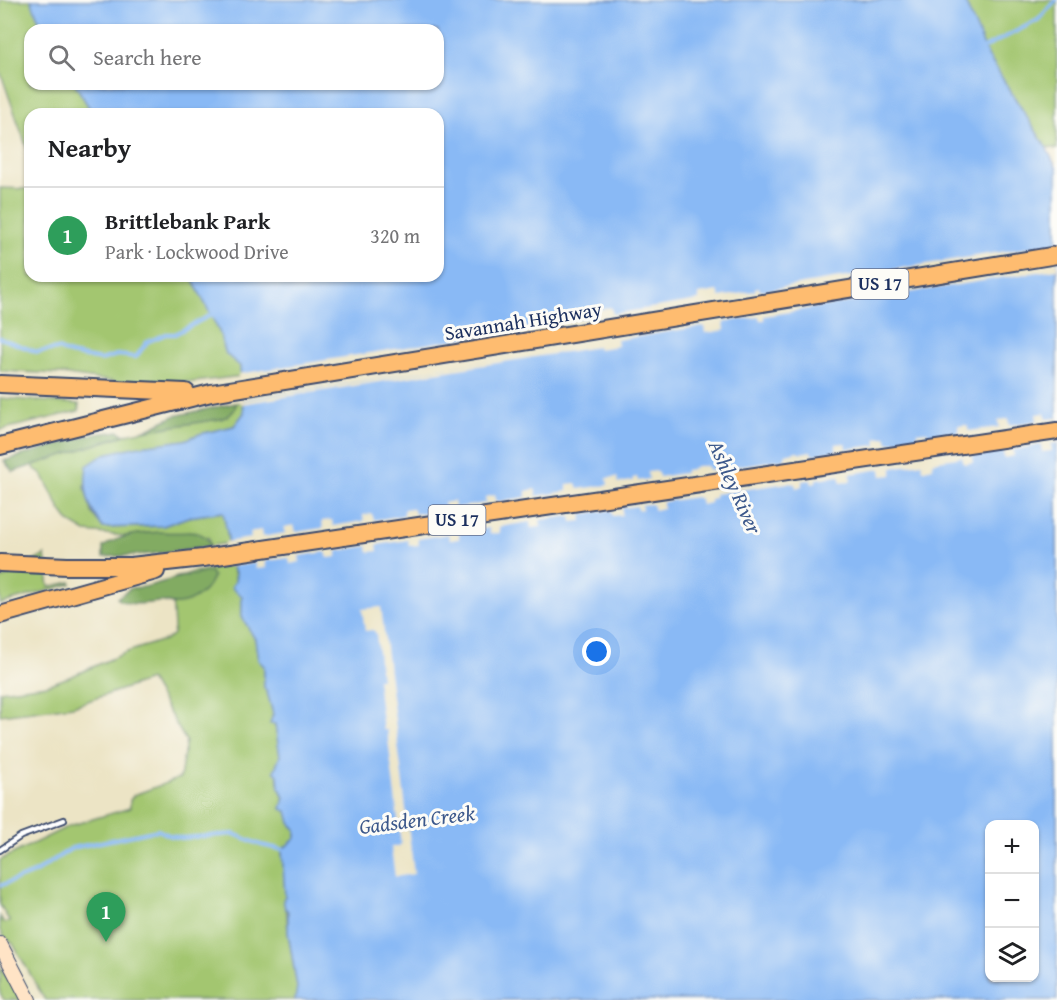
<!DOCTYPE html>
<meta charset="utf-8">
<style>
:root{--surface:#fff;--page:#f2f2f2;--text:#202124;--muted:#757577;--line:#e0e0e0;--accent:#2563eb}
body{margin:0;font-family:"Gentium Book Plus",serif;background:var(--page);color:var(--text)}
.controls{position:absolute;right:18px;bottom:18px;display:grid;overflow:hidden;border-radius:12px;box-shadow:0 2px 4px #0004}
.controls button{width:54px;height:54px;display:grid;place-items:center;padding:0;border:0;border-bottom:2px solid var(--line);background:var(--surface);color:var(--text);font:30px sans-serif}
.you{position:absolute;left:597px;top:652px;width:21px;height:21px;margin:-15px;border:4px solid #fff;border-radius:50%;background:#1a73e8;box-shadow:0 0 0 9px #1a73e833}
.badge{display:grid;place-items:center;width:39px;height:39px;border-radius:50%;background:var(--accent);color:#fff;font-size:20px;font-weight:700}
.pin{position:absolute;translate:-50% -50px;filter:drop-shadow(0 2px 3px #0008)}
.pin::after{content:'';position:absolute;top:32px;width:21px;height:18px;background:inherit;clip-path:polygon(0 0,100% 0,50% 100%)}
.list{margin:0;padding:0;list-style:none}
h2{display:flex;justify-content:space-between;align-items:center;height:78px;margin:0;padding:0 24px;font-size:26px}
h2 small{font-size:20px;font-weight:400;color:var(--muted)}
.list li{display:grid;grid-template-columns:39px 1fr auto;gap:18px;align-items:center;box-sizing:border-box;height:96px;padding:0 24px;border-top:2px solid var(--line)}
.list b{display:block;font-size:22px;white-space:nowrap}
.list p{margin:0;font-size:20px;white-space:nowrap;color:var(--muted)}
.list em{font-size:20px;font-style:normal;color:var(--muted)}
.icon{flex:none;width:33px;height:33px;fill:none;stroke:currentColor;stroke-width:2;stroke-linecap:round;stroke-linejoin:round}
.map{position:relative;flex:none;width:1057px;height:1000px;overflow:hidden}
.search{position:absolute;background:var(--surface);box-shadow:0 2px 4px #0004;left:24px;top:24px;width:420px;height:66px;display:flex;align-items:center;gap:15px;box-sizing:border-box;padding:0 21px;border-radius:18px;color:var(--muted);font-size:22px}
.panel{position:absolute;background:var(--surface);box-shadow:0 2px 4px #0004;left:24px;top:108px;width:420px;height:174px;border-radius:18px}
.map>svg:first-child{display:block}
.green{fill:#a3c670;stroke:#5f7a67;stroke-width:1.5}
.forest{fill:#82ab62;stroke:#4e6d60;stroke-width:1.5}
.water{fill:#89b9f5;stroke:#5274aa;stroke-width:1.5;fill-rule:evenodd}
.pier{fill:#ece4c5}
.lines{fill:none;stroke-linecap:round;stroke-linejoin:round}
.stream{stroke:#89b9f5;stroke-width:4}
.lane-casing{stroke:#3a4a6d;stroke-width:8}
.secondary-casing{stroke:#3a4a6d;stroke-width:16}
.highway-casing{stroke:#3a4a6d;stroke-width:20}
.lane{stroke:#fff;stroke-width:4.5}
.secondary{stroke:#ffe4c6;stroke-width:14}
.highway{stroke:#febc70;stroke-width:16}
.labels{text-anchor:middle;stroke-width:6;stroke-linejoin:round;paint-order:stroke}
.shield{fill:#fdfcf7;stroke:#5f6c8c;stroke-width:1.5}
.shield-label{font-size:18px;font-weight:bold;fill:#1b2f5e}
.street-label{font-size:20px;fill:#1b2f5e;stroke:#fdfcf7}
.water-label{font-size:21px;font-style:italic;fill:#3c588b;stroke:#fdfcf7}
</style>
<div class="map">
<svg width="1057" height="1000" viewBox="0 0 1057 1000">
<rect width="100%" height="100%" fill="#fdfcf7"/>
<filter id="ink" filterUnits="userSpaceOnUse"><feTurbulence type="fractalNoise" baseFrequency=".0167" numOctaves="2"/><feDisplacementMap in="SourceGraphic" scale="12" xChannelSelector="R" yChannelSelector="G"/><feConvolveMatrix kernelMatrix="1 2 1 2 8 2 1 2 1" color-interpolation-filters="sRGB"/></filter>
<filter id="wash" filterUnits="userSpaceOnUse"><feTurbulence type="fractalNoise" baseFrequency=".008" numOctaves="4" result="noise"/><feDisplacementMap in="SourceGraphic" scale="24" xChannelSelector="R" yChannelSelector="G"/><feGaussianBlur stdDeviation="1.35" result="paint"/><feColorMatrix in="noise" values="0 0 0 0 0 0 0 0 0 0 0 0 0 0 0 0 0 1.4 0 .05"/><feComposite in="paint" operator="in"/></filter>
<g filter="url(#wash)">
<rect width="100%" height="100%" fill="#ece4c5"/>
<path class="green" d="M0 0H31L43 30H30V84H75L93 114H30V157L0 71Z
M964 0H1057V149L1046 147 988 56Z
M0 188 30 189V276H191L219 331 226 354 240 366 241 376 194 382H116L61 374 0 371Z
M0 398 79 404V411L0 430Z
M243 402 244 413 234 426 200 434 185 440 161 444 84 485 92 513 103 528 163 526 188 517 223 512 226 520 228 543 210 546 209 538 192 532 176 534 149 533 125 536 86 532 69 522 61 511 42 474 35 469 33 465 131 433 167 426 220 419 229 415 235 409 236 403Z
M45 555 49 587 71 582V584L0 604V580Z
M231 566C239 578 232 586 242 595V617L255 639 258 659 264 666V687L268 695 273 714 271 723 275 724 280 756 277 764 278 783 284 799 281 809 287 811 293 827 296 829V838L282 850 288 932 298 994 295 1000H45L13 944 3 935 0 929V916L4 923 10 922 0 905V860L69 826 130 808V800L134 795 180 778 186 741 150 680 73 706 0 715V691L47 685 72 676 127 652 167 639 173 634 174 628 171 579 193 572Z
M0 967 20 997 21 1000H4L0 993Z"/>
<path class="forest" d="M236 403C235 413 229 416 220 419L143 431 174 416Z
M119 431 124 435 13 472 4 461 89 435Z
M164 532C180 535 206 525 210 546L151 554 103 557V547C121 534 143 533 164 532Z
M211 572 213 576C209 590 193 603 178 604 171 605 165 601 159 602 146 603 128 607 117 598L131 588 145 587 180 577Z"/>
<path class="water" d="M31 0H964L988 56 1046 147 1057 169V1000H295L297 987 288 932V911L285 908 283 900 285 896 282 850 296 838V829L290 823 287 811 281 809 284 798 281 790 279 788 278 775 274 771 280 756 275 724H270L273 714 268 695 264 687V666L258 660 255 639 242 617V596L233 589 232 586 235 582 236 574 227 556 228 537 223 512 188 517 163 526 103 528C88 507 83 491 87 466L105 454 134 447 185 440 200 434 234 426 244 413 240 366 226 354 219 331 191 276H438V114H93L75 84H438V30H43ZM990 824H1034V978H990Z"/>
<path class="pier" d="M1057 243V269L764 316V320H760L759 317 724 322 725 330 721 331 705 333 704 326 617 340 618 346 598 349 597 347 241 404 240 401 557 350 240 400 238 374 552 324V320H556L557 323 592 317V311L611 307 613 314 699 300V294L718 291 720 297 755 291V288L759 287 760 291Z
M1045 413 1047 419 1057 418V443L1051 444 1052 451 1042 452 1041 445 1013 450 1014 456 1004 458 1003 451 973 456V462L964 464 962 457 932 462 933 468 923 470 922 463 892 468V475L882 476 881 469 850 474 851 481 841 482 839 476 816 479V483L812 484 811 480 802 481V486L796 488 795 484 788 483 714 494 715 498 710 499V503L701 505 700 499 696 497 663 502V508L654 510 652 504 641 505 642 509 638 510 637 506 622 508V515L613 516 611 510 581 514 582 521 572 522 571 516 540 520 541 527 531 528 530 522 499 527 500 533 490 534 489 528 459 533V539L450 540 448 534 418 539 419 545 409 546 408 540 377 545 378 551 369 552 367 546 337 551V557L328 558 326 552 299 556 300 562 290 564 289 558 265 561 266 568 256 569 255 563 228 567 224 557 225 542 251 538 250 532 261 530 262 537 285 533 284 527 294 525 296 532 323 528 322 521 332 520 333 526 364 521 363 515 372 514 374 520 404 515V509L413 508 415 514 445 509 444 503 454 501 455 508 486 503 485 497 495 495 496 502 526 497V491L535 489 537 496 567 491V484L576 483 578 489 608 485 607 478 617 477 618 483 633 481V478L637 477 638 481 649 479 648 472 658 471 659 477 685 473V470L693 469 696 466H707L708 470 757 463 784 459 786 454 797 451 801 453 811 451 812 455 836 451V444L845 443 847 449 877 445 876 438 886 437 888 443 917 439V432L927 431 928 437 958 433V426L967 425 969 431 999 427 998 420 1008 419 1009 425 1037 421 1036 414Z
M381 607 414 874 395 877 391 847 399 846 401 844 387 730H383L377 679H381L376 633 373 630 365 631 362 609Z"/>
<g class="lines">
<path class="stream" d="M984 48 1038 20 1056 0
M0 338 37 352 58 349 70 354 101 360 117 355 136 357 147 342 166 334H175L211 315
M2 885 34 873 72 848 158 830 171 836 182 838 234 834 261 845 284 850"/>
</g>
</g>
<g filter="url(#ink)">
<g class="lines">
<defs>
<path id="lane" d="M0 850 21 836 64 820"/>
<path id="secondary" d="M0 944 29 1000"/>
<path id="highway" d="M0 384 186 392
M0 446 211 393 1057 255
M0 563 67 566H131L203 558 1057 431
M0 615 156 571"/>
</defs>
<use href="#lane" class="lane-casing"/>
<use href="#secondary" class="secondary-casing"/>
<use href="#highway" class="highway-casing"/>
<use href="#lane" class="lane"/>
<use href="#secondary" class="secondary"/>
<use href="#highway" class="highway"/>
</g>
</g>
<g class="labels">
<g class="shield">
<rect x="851.5" y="269" width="57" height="30" rx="4.5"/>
<rect x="428.5" y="505" width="57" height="30" rx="4.5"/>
</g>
<g class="shield-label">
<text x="880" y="290">US 17</text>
<text x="457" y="526">US 17</text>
</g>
<g class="street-label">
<text transform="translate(523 321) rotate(-9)" y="7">Savannah Highway</text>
</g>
<g class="water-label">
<text transform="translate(735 487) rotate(66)" y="7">Ashley River</text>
<text transform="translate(417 820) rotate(-7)" y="7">Gadsden Creek</text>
</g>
</g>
</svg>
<div class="controls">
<button>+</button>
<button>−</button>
<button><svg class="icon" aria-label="layers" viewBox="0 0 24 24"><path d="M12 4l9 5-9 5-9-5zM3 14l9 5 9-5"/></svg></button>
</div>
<div class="you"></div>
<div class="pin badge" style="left:106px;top:942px;background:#2e9e5b">1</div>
<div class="search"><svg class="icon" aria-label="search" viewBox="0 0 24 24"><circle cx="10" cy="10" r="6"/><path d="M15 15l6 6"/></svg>Search here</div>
<section class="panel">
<h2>Nearby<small></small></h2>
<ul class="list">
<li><span class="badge" style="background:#2e9e5b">1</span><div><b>Brittlebank Park</b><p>Park · Lockwood Drive</p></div><em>320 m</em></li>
</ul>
</section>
</div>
